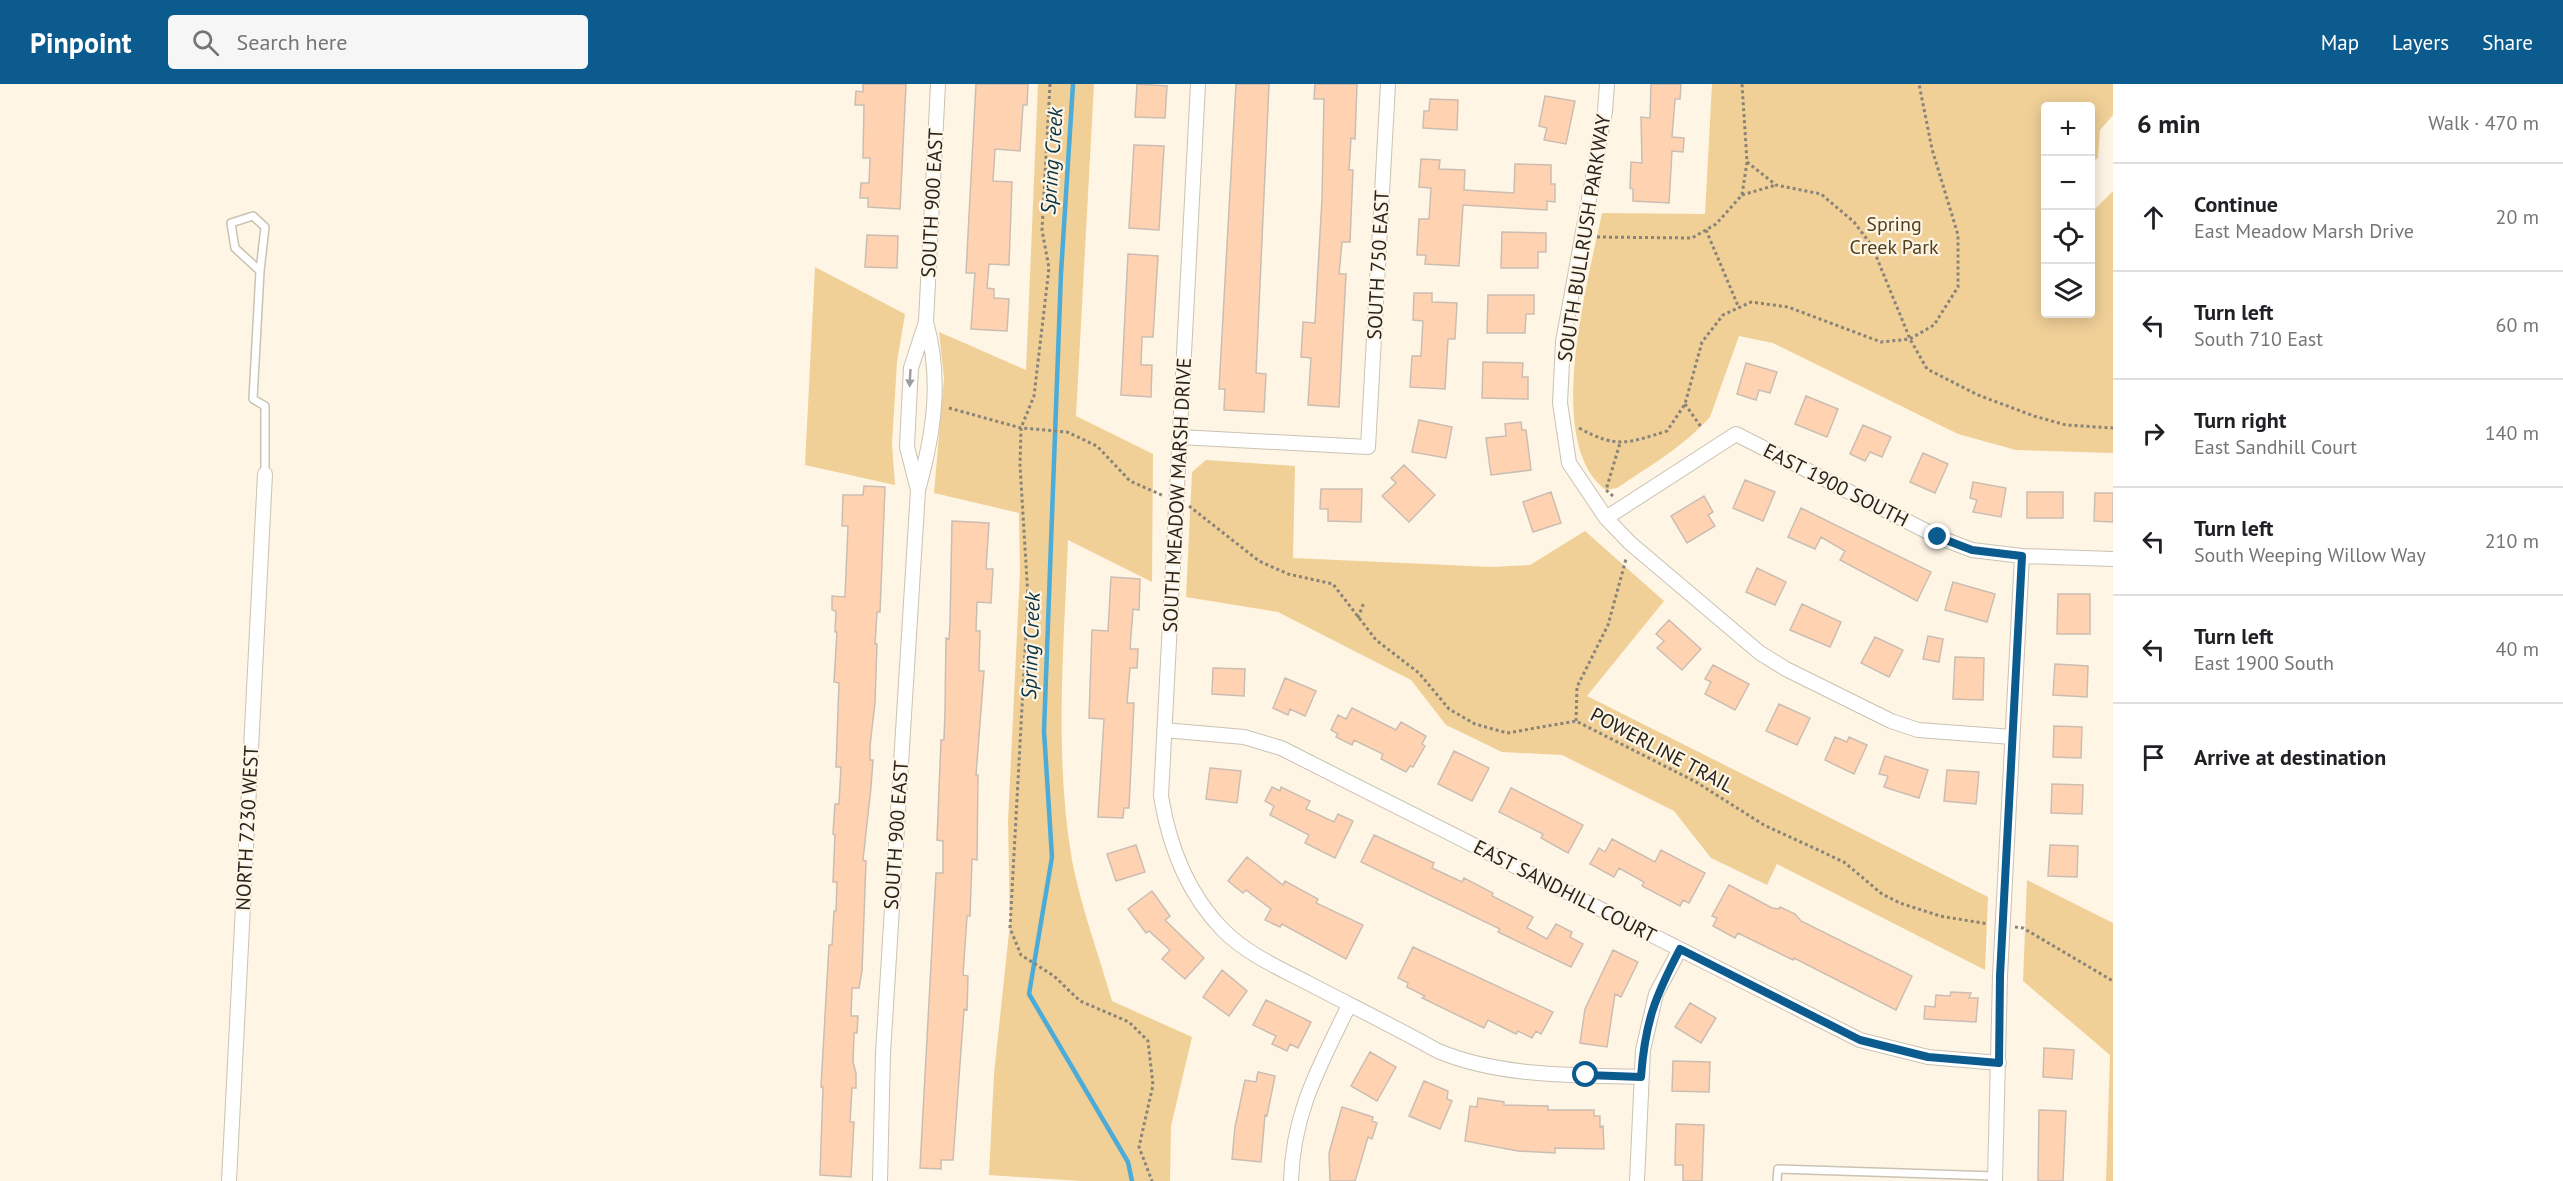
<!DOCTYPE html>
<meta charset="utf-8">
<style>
:root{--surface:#fff;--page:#f6f6f6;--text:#202124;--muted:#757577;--line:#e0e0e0;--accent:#0c5b8e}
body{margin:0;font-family:"PT Sans",sans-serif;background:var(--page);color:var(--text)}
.controls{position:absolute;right:18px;top:18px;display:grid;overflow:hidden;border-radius:6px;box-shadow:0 3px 15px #0003}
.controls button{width:54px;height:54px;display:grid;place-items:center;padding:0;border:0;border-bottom:2px solid var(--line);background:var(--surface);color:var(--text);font:30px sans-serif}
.stop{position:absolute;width:18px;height:18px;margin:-14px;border:4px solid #0c5b8e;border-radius:50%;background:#fff}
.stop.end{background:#0c5b8e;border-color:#fff;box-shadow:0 2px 6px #0008}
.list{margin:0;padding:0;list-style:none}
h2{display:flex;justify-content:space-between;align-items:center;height:78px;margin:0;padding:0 24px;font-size:26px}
h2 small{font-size:20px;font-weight:400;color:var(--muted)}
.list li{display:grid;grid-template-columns:39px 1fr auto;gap:18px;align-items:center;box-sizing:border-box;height:108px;padding:0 24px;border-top:2px solid var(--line)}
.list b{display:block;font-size:22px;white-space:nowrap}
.list p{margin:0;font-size:20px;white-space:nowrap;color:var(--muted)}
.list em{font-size:20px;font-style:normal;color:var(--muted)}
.icon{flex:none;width:33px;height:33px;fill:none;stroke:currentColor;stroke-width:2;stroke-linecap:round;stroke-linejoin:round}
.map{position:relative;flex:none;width:2113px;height:1097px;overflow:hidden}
header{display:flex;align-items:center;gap:36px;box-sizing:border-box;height:84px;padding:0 30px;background:var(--accent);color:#fff}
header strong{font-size:28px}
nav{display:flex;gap:33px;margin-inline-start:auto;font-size:21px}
.search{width:420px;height:54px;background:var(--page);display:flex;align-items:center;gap:15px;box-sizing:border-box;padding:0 21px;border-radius:6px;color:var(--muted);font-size:22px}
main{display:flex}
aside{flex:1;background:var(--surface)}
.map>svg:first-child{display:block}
.green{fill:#f0d097}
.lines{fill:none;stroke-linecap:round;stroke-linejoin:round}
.stream{stroke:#4cabd7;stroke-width:4.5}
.building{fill:#ffd3b2;stroke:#ccbdb2;stroke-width:1.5}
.lane-casing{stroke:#cac2b3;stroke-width:10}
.street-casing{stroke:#cac2b3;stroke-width:16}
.path{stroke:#898379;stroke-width:3;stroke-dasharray:3 3;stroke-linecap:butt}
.lane{stroke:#fff;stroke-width:7}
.street{stroke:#fff;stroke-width:14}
.oneway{fill:#9e9c9a}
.route{stroke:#0c5b8e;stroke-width:8}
.labels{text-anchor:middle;stroke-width:4.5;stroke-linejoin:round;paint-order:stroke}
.street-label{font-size:20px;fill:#27231e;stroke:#fef5e5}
.park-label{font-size:20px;fill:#52401e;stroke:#fef5e5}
.water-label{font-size:21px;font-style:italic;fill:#073345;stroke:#fef5e5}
</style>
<header>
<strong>Pinpoint</strong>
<div class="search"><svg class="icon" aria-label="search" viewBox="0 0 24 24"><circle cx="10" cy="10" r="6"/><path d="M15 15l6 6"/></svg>Search here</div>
<nav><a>Map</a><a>Layers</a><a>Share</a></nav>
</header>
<main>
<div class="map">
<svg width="2113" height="1097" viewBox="0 0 2113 1097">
<rect width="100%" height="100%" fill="#fef5e5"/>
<path class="green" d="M1038 0H1094L1076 332 1153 370 1152 498 1068 456C1064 562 1054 671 1072 776 1081 824 1099 871 1112 917L1192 953 1171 1042 1170 1097H1081L989 1091 994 990 1010 839 1008 737 1020 487 1019 429 934 409 944 294 939 248 1026 286Z
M1712 0H2113V31L2100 46 2098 74 2091 79 2090 22H2046V230H2090L2091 125 2094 126 2113 107V369L2016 366 1958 350 1773 259 1739 252 1710 333C1683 363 1650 382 1617 404L1606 406C1542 360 1589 194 1602 129L1705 130Z
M815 183 905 230 897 278 892 360 895 401 805 381Z
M1206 376 1295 382 1293 474 1492 483 1530 481 1585 447 1664 517 1587 612 1988 813 1985 886 1777 780 1767 801 1711 774 1674 727 1562 671 1502 668 1446 641 1411 596 1278 528 1186 513 1192 388Z
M2027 796 2113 839V1097H2106L2110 971 2023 897Z"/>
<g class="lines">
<path class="stream" d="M1073 0 1061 189 1044 647 1052 773 1029 910 1128 1078 1132 1097"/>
</g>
<path class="building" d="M863 0H906L900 125 868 123V114H860L861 99H869L870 74H863L864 21H855L856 7 863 8Z
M976 0H1028L1027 21H1023L1020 67 995 65 993 97 1012 98 1009 181 989 180 987 204 994 205V214L1009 215 1007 247 971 245 975 189H966Z
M1137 0 1167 2 1165 34 1135 33Z
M1236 0H1269L1256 289 1266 290 1264 328 1224 326 1225 305H1219Z
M1315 0H1357L1355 55 1351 54 1349 86H1353L1350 158H1342L1339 190H1346L1339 323 1308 321 1311 274 1301 273 1303 238 1315 239 1322 115 1324 15H1314Z
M1651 0H1681L1680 15H1675L1672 53 1684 54 1683 68 1672 67 1669 119 1633 117V105L1630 104 1631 78 1642 79 1641 33 1650 34Z
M1545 12 1575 17 1566 60 1544 56 1547 44 1539 42Z
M1430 15 1458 16 1457 46 1423 44 1424 27H1429Z
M1134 61 1164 62 1159 146 1129 144Z
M1421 75 1440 76 1439 85 1465 86 1464 106 1514 109 1515 80 1551 81V100H1555V118L1547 117V126L1463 121 1459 182 1425 180 1426 171H1417L1419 135H1429L1431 104 1419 103Z
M1502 148 1546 149V168H1538V184H1501Z
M867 151 898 152 897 184 865 183Z
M1128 170 1158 172 1153 253H1142L1141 281H1152L1151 313 1121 311Z
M1414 209H1432V218L1457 219 1455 255H1448L1445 305 1410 303 1412 272H1421L1423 237 1413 236Z
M1488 211H1534V230H1526L1525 249H1487Z
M1483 278 1523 279 1522 293H1528V315L1482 314Z
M1746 279 1777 288 1770 309 1759 306 1756 316 1737 310Z
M1806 312 1838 325 1827 353 1795 340Z
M1419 336 1452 343 1446 374 1412 368Z
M1521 338 1522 346H1526L1531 386 1491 391 1486 354 1506 352 1505 340Z
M1863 341 1891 353 1882 373 1870 368 1865 377 1850 370Z
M1923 369 1948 380 1935 409 1910 398Z
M1404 381 1435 411 1409 438 1382 412 1396 399 1391 394Z
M1745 396 1775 408 1763 437 1733 424Z
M1973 398 2006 404 2001 433 1973 428 1977 416 1970 414Z
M864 402 885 403 880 528H877L875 560H877L875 618 870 662V676H873L871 703 863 776 866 777 862 887 859 904H852L851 932H858L857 949H854L853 978 856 989V1004H852L850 1038H854L851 1093 820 1091 823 1003H821L829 861H832L834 827H836L837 798H833L835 751 833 750 835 720H839L841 683H836L839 599 834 598 837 548H835L836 527 832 526V512L845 513 848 442H842L843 411H863Z
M1321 405H1362L1361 438 1328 437V425H1320Z
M1551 408 1561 439 1533 448 1523 418Z
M2027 408H2063V434H2027Z
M2095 409H2113V438L2094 437Z
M1704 412 1713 428 1708 431 1715 442 1687 459 1671 432Z
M1801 424 1931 488 1917 517 1840 476 1845 467 1821 453 1815 465 1788 453Z
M952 437 989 439 986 485H993L991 519 977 518 976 547H980L979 587H984L976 691H978L977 776 972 775 970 832H967L963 891 968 892 967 926 964 925 953 1076H941V1085L920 1084 936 789H943V757L937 756 941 656H944L945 627 946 554 949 555 950 540Z
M1757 484 1786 498 1775 521 1746 508Z
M1111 493 1140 495 1139 526 1133 525 1130 565H1138L1137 584H1130L1127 619H1134L1129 724H1124L1123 734 1098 733 1104 635 1089 634 1092 546 1108 547Z
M1953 498 1995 510 1987 538 1945 526Z
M2058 510H2090V550H2057Z
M1802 520 1841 538 1830 563 1790 546Z
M1669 536 1701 565 1682 586 1657 564 1664 557 1656 550Z
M1928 552 1943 555 1939 578 1923 575Z
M1875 553 1903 566 1889 593 1861 579Z
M1955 573 1984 574 1983 616 1953 615Z
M2055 580 2088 582 2087 613 2053 611Z
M1713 581 1749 600 1735 626 1705 610 1711 598 1705 595Z
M1213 584 1245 585 1244 612 1212 610Z
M1285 594 1316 607 1305 632 1290 625 1288 631 1273 624Z
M1779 620 1810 634 1797 661 1766 647Z
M1352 624 1396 646 1401 638 1426 652 1422 660 1425 662 1413 683 1410 682 1406 688 1381 675 1383 670 1354 656 1352 661 1336 653 1338 650 1331 646 1338 631 1346 635Z
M2054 642 2082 643 2081 674 2053 673Z
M1835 653 1847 658 1849 653 1867 661 1854 690 1825 676Z
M1454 667 1489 684 1472 717 1438 700Z
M1885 672 1928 686 1919 714 1884 703 1888 692 1879 690Z
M1210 684 1241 687 1237 719 1206 715Z
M1947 686 1979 688 1976 720 1944 717Z
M2052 700 2083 701 2082 730 2051 729Z
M1272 703 1280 707 1281 703 1310 717 1306 725 1334 738 1338 730 1353 737 1335 774 1305 759 1309 751 1270 731 1274 722 1265 717Z
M1511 704 1583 741 1568 769 1541 754 1543 750 1499 728Z
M1374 751 1434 779 1432 784 1462 798 1464 794 1493 809 1492 812 1533 833 1527 844 1547 855 1556 840 1572 848 1570 853 1583 860 1571 883 1498 848 1500 845 1361 778Z
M1612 755 1655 778 1661 766 1705 789 1689 819 1683 816 1680 822 1642 802 1644 798 1619 784 1614 793 1590 780 1599 764 1605 768Z
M1136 761 1145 788 1116 797 1107 770Z
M2050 761 2078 762 2077 793 2048 792Z
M1247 773 1283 801 1285 797 1318 815 1316 819 1363 841 1346 875 1282 840 1280 843 1265 836 1271 825 1246 806 1243 809 1228 797Z
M1729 801 1772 824 1779 825 1780 823 1795 830 1801 837 1912 892 1896 926 1794 874 1793 876 1738 849 1735 854 1713 842 1717 834 1712 832Z
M1152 807 1170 832 1165 836 1204 874 1185 895 1162 875 1170 866 1149 847 1146 849 1128 825Z
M1413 863 1553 928 1541 950 1536 947 1532 954 1518 947 1516 950 1488 936 1484 944 1422 914 1425 912 1407 903 1408 899 1398 894Z
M1613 866 1638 878 1621 913 1615 910 1607 963 1580 959 1585 925Z
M1222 886 1247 907 1229 932 1203 913Z
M1951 908 1971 909 1969 914H1978L1976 938 1924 935 1925 922 1935 923 1936 911 1950 912Z
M1266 916 1311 938 1298 964 1290 960 1287 967 1272 960 1276 952 1253 941Z
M1690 919 1716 934 1701 959 1675 943Z
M2044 964 2074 966 2072 995 2043 993Z
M1370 968 1396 983 1377 1017 1351 1002Z
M1673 977 1710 978 1709 1008 1672 1007Z
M1258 988 1275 992 1267 1032 1265 1031 1261 1078 1232 1075 1235 1043 1245 996 1256 998Z
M1424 997 1448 1007 1447 1015 1452 1017 1440 1045 1409 1032Z
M1478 1014 1504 1018V1021L1548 1022V1026H1594V1032H1600V1043L1603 1042 1604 1065 1555 1064V1069L1518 1067 1465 1057 1470 1022 1477 1023Z
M1342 1023 1373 1033 1372 1037 1377 1039 1372 1055 1368 1053 1355 1097H1330L1329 1069Z
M2039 1026 2066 1027 2063 1097H2038Z
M1676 1040 1704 1041 1702 1097H1683V1081H1675Z"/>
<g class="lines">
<defs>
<path id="lane" d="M260 187 265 143 253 132 231 139 235 164 260 187 253 315 265 322V390
M1777 1097 1778 1085 1995 1092"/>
<path id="street" d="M1198 0 1161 712C1169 762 1187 809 1223 846 1247 870 1279 884 1308 899 1352 922 1395 943 1438 967 1500 993 1574 991 1641 993
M1607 0 1605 27 1563 258 1560 319 1569 379 1606 434 1630 459 1760 569 1786 585 1891 637 1918 646 2012 653
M926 238C942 295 934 349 918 406L907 363 909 321 911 284 926 238 938 0
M1180 353 1368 363 1388 0
M1606 434 1736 350 1938 453 1972 466 2022 472 2113 475
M1164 646 1244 653 1281 664 1860 956 1928 973 1999 979
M229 1097 265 390
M880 1097 883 969 918 406
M1291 1097C1293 1027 1320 982 1349 921
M1637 1097 1643 966 1656 910 1680 865
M1995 1097 2000 892 2022 472"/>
</defs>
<use href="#lane" class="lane-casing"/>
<use href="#street" class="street-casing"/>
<path class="path" d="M1050 0 1042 146 1049 184 1034 312 1021 344 1020 381 1028 513 1010 844 1021 871 1054 892 1080 917 1129 938 1148 957 1153 1001 1139 1063 1152 1097
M1747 78 1776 101 1821 110 1854 138 1872 162 1910 255 1927 285 1978 311 2034 332 2066 341 2113 344
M1742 111 1776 101
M1706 146 1739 224
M1597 153 1692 154 1716 140 1742 111 1747 78 1742 0
M1685 320 1701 343
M949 324 1021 344 1067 348 1097 362 1130 397 1164 412
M1579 344C1617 365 1628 359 1667 347L1685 320 1702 258 1723 231 1751 218 1788 223 1881 258 1910 255 1934 241 1958 203V151L1932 65 1919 0
M1613 412 1606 406 1620 359
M1189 422 1259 477 1288 490 1333 500 1376 556 1419 589 1449 625 1475 640 1507 649 1576 637 1696 698 1764 741 1844 778 1882 810 1900 819 1940 832 1988 840
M1358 534 1364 518
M1576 637 1577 603 1608 541 1626 475
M2015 843 2023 844 2113 897"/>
<use href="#lane" class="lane"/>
<use href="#street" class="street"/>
</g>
<defs><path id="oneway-solid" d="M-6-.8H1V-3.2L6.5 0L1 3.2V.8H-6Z" transform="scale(1.5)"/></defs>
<use class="oneway" href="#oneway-solid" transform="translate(910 294) rotate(93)"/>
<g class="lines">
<path class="route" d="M1586 991 1641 993C1645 938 1655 913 1680 865L1860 956 1928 973 1999 979 2000 892 2022 472 1972 466 1938 453"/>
</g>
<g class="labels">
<g class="street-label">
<text transform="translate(932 119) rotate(-87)" y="7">SOUTH 900 EAST</text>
<text transform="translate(1584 154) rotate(-81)" y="7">SOUTH BULLRUSH PARKWAY</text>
<text transform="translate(1378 181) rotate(-87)" y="7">SOUTH 750 EAST</text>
<text transform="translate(1836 401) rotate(27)" y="7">EAST 1900 SOUTH</text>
<text transform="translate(1177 411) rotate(-87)" y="7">SOUTH MEADOW MARSH DRIVE</text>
<text transform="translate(1662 666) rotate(28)" y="7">POWERLINE TRAIL</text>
<text transform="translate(247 744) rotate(-87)" y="7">NORTH 7230 WEST</text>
<text transform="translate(896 751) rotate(-86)" y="7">SOUTH 900 EAST</text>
<text transform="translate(1565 807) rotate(27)" y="7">EAST SANDHILL COURT</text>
</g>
<g class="park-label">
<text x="1894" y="147">Spring<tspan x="1894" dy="23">Creek Park</tspan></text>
</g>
<g class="water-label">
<text transform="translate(1052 77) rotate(-86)" y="7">Spring Creek</text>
<text transform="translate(1031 562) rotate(-88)" y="7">Spring Creek</text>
</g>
</g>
</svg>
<div class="controls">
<button>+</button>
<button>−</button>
<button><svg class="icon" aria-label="locate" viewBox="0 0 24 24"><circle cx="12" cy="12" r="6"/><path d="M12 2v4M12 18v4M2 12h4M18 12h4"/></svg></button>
<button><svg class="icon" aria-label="layers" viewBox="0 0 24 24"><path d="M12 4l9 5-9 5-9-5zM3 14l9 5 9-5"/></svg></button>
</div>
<div class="stop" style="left:1586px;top:991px"></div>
<div class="stop end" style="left:1938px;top:453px"></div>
</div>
<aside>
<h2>6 min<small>Walk · 470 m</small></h2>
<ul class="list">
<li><svg class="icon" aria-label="ahead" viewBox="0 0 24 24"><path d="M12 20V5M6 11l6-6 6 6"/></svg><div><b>Continue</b><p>East Meadow Marsh Drive</p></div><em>20 m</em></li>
<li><svg class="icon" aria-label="left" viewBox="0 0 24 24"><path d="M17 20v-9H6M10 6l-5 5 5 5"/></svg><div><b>Turn left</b><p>South 710 East</p></div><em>60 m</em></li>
<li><svg class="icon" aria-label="right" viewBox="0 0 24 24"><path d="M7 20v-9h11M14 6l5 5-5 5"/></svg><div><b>Turn right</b><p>East Sandhill Court</p></div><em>140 m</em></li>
<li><svg class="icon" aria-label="left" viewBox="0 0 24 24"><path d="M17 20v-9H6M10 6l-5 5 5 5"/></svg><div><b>Turn left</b><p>South Weeping Willow Way</p></div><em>210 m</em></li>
<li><svg class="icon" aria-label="left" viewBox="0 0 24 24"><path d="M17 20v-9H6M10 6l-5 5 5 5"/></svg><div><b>Turn left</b><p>East 1900 South</p></div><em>40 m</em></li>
<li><svg class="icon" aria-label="arrive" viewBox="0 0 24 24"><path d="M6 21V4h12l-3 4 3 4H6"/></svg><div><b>Arrive at destination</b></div></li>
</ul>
</aside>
</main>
